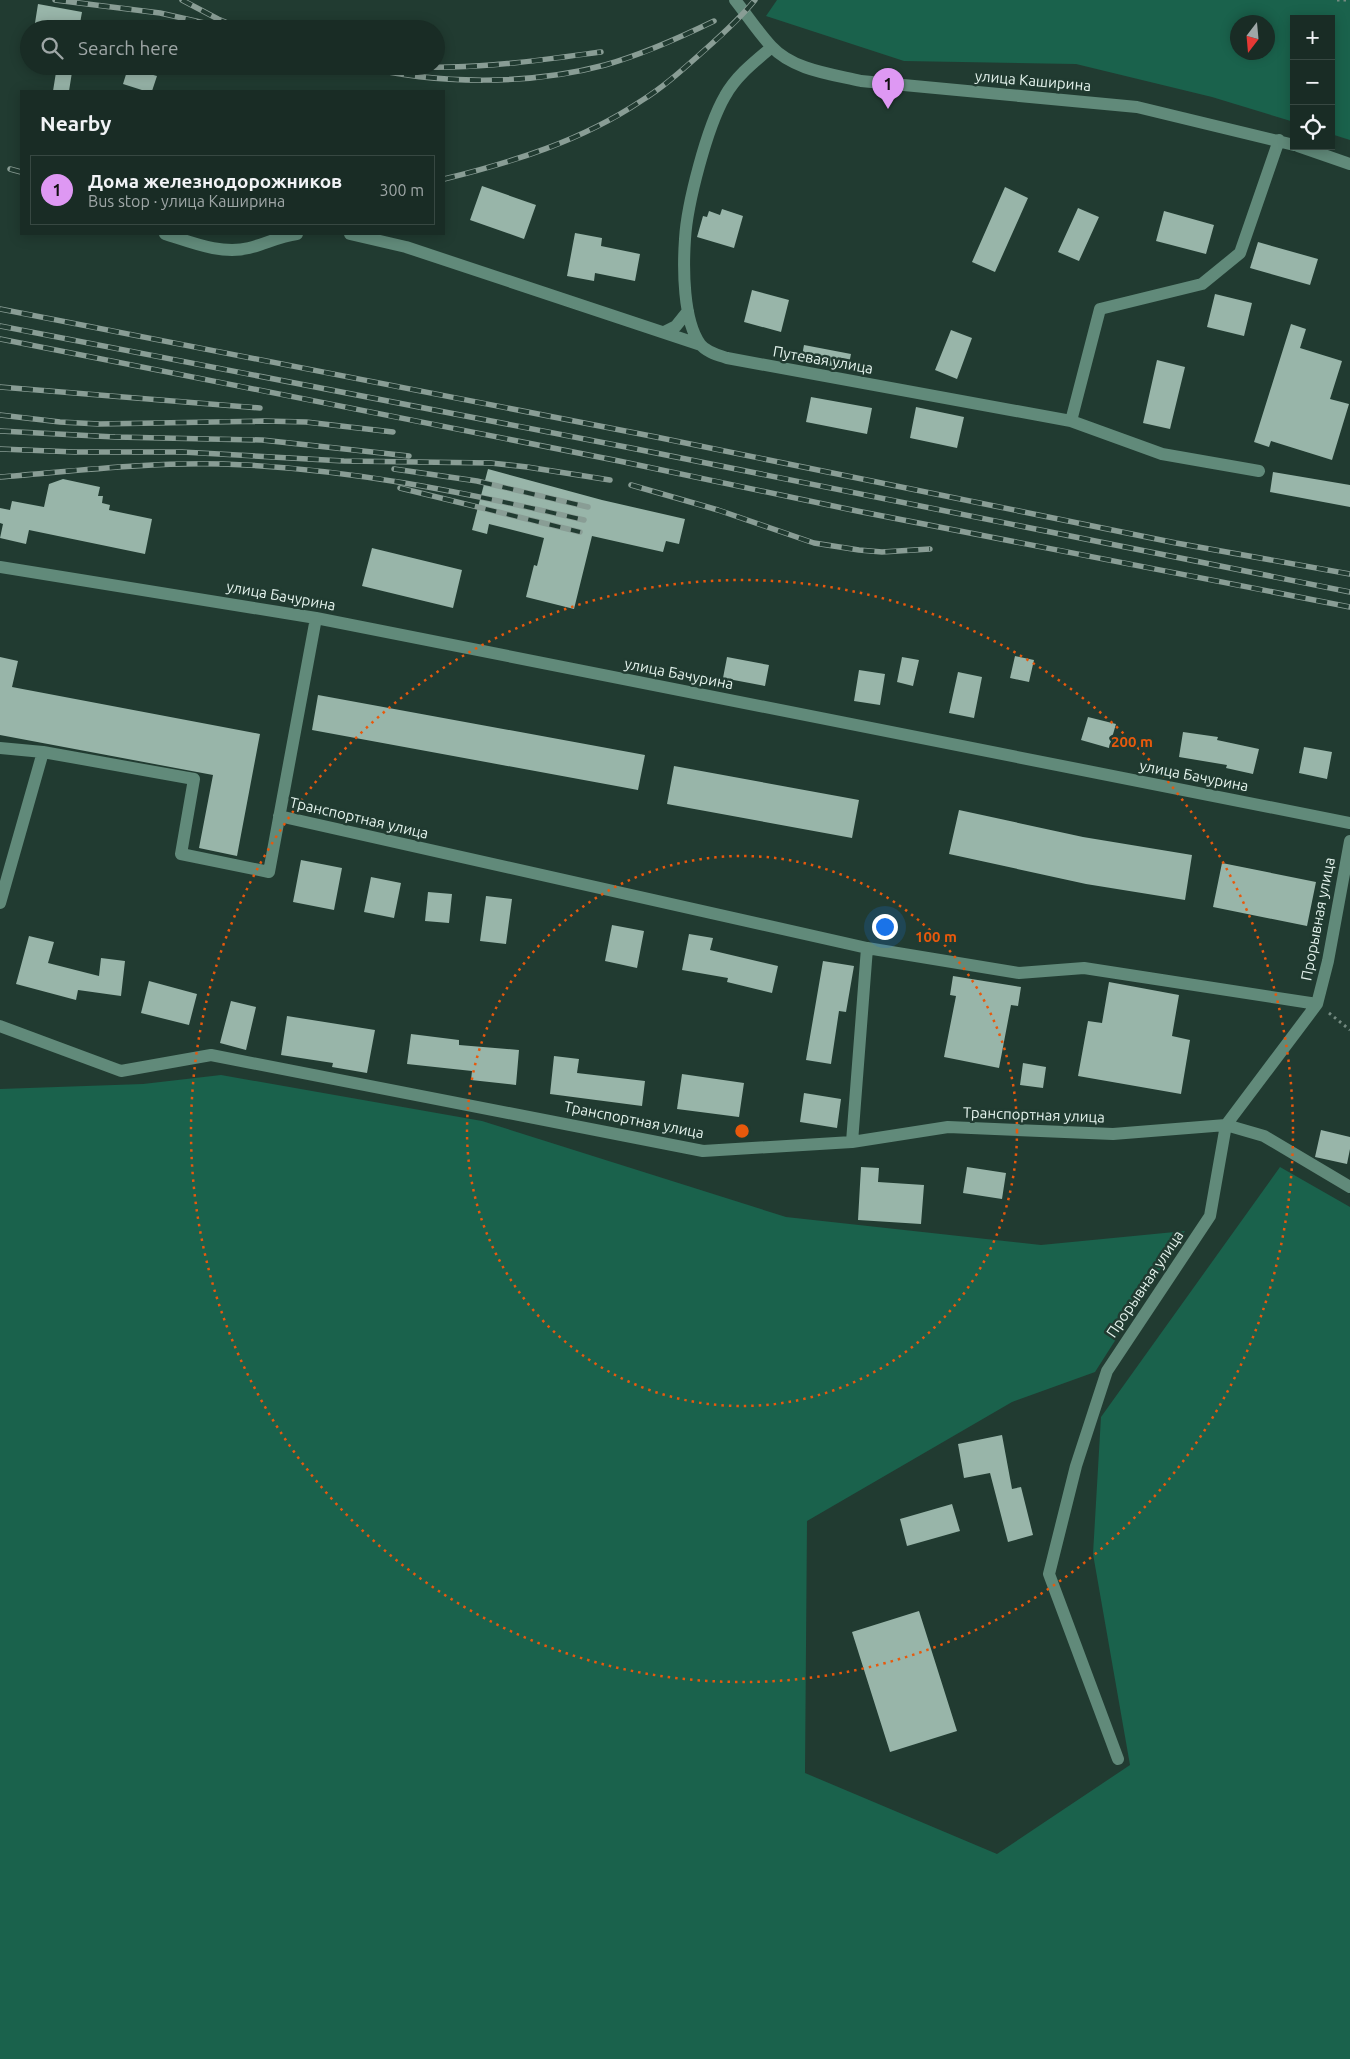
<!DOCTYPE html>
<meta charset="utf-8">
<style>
:root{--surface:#192c25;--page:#22342d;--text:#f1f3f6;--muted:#9fa7a7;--line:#374842;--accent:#de98f3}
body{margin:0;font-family:Ubuntu,sans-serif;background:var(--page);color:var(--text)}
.controls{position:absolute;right:15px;top:15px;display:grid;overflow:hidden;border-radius:0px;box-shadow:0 2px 12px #0003}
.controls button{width:45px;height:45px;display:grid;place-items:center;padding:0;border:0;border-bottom:1px solid var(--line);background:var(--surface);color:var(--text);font:25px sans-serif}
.compass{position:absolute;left:1230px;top:15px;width:45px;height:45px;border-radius:50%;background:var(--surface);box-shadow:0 2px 12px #0003;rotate:196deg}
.you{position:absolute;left:884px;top:926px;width:18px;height:18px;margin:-12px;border:4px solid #fff;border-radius:50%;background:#1a73e8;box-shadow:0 0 0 8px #1a73e833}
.badge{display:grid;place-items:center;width:32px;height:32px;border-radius:50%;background:var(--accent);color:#111;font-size:16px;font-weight:700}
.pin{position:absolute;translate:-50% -41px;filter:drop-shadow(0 1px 2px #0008)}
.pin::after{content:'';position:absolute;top:26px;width:18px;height:15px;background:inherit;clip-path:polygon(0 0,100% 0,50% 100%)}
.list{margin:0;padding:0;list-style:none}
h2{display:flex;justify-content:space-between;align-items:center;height:65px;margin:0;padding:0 20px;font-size:21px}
h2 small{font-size:16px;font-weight:400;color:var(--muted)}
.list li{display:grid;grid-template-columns:32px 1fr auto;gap:15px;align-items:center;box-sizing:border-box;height:70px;margin:0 10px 10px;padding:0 10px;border:1px solid var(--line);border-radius:0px}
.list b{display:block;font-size:19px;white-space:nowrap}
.list p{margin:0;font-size:16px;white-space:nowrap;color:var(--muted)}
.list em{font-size:16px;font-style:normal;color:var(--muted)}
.icon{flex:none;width:28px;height:28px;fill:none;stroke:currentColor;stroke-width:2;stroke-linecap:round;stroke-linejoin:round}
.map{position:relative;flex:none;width:1350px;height:2059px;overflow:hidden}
.search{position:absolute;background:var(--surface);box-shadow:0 2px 12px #0003;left:20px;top:20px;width:425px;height:55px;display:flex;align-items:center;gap:12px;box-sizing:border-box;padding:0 18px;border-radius:28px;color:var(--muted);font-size:19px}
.panel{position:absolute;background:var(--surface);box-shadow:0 2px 12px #0003;left:20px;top:90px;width:425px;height:145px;border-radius:0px}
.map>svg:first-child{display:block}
.green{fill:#1a624c;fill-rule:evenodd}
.building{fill:#98b5a9}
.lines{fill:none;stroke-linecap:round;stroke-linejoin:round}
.path{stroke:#748a81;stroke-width:3;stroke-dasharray:2.5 4;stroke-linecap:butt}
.minor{stroke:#618a7a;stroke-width:12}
.rail-casing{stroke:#899d95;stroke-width:5.5}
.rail{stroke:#213b31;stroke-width:4;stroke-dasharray:11;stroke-linecap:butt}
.ring{fill:none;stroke:#e8590c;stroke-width:2.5;stroke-dasharray:2.5 5}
.labels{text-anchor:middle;stroke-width:5;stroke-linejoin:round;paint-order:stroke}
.street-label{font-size:15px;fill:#e5f4ee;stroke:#213b31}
.centre{fill:#e8590c;stroke:#213b31;stroke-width:2.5}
.ring-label{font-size:15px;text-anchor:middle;font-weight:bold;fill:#e8590c;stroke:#213b31;stroke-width:5;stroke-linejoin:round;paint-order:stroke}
</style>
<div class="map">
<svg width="1350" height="2059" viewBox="0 0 1350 2059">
<rect width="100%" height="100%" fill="#213b31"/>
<path class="green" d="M777 0H1350V140L1331 134V19H1294V122L1212 97 1076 64 904 61 766 16ZM1238 22H1268V52H1238Z
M221 1075 482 1121 786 1217 1041 1245 1185 1231 1095 1372 1012 1402 807 1521 805 1773 997 1854 1130 1765 1093 1554 1101 1417 1280 1167 1350 1207V2059H0V1089L143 1084Z"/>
<path class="building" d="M38 4 82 12 79 29H47L48 25 35 23Z
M57 66H73L69 91H53Z
M128 68 157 76 152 91H145L123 84Z
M482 186 536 205 524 239 470 220Z
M1005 187 1028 198 995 272 972 262Z
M1078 208 1099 217 1079 261 1058 252Z
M722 209 743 216 734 248 697 237 703 216 707 217 709 211 720 215Z
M1164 211 1214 225 1206 254 1156 241Z
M575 233 602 238 601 246 640 254 635 281 595 273 594 281 567 276Z
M1258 242 1318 259 1310 285 1250 268Z
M752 290 789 300 781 332 744 322Z
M1215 294 1252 303 1244 336 1207 327Z
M1291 324 1306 329 1300 348 1342 361 1330 399 1349 404 1332 460 1271 441 1269 447 1254 442Z
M951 330 972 338 957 379 935 370Z
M804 345 851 354 848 369 801 361Z
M1157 360 1185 367 1170 429 1143 423Z
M811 397 872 408 867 434 806 422Z
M916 407 964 417 957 448 910 438Z
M488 469 602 500 685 519 679 544 666 541 663 552 592 536 574 609 526 597 534 565 537 566 544 538 489 524 487 534 472 530Z
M1273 472 1350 485V507L1270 492Z
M63 479 100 487 98 496H103L102 503 110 505 109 510 152 519 145 554 29 530 26 544 0 538 3 524 0 523V508L10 510 12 501 44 507 49 484Z
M372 548 462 570 453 608 362 586Z
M1015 656 1034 660 1029 682 1010 678Z
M0 657 18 661 12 687 260 734 237 856 199 848 213 775 0 735Z
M727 657 769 665 765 686 723 678Z
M902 657 919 660 913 686 897 682Z
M859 670 885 674 880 705 854 701Z
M958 672 982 677 974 718 949 713Z
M318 695 645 755 638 790 312 730Z
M1088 717 1116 724 1109 748 1081 740Z
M1183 732 1218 737 1217 740 1259 749 1253 774 1226 768 1227 765 1179 757Z
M1304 747 1332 752 1327 779 1299 773Z
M674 766 859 800 852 838 667 804Z
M959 810 1083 837 1192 855 1185 900 1086 884 949 854Z
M301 860 342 868 334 910 293 902Z
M1222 863 1316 882 1307 926 1213 907Z
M371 877 401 883 394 918 364 912Z
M428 892 452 894 449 923 425 921Z
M486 896 512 899 506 944 480 941Z
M612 925 644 931 637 968 605 961Z
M689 934 713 938 710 950 778 966 772 993 727 982 728 978 682 970Z
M29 936 54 942 48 963 99 976 101 958 125 961 121 996 78 990 76 1000 16 984Z
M823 961 854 966 846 1012 839 1011 831 1064 806 1060Z
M953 976 1021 987 1018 1006 1011 1005 999 1068 944 1057 956 996 950 995Z
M149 981 197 994 189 1025 141 1013Z
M1109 982 1179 995 1172 1036 1190 1040 1181 1094 1078 1076 1088 1021 1102 1023Z
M231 1001 256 1007 246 1050 220 1043Z
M287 1016 375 1030 367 1073 332 1067 333 1063 281 1055Z
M411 1034 459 1040V1045L519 1050 516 1085 471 1080 472 1071 407 1064Z
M554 1056 579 1059 577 1073 645 1081 642 1106 550 1094Z
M1023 1063 1046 1067 1043 1088 1020 1085Z
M682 1074 744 1083 739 1117 677 1109Z
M804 1093 841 1099 837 1128 800 1122Z
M1321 1130 1350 1137V1149L1347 1164 1315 1157Z
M861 1167 879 1168 878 1182 924 1185 921 1224 858 1220Z
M967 1167 1006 1173 1002 1199 963 1193Z
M1002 1435 1012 1489 1021 1487 1033 1535 1008 1542 990 1473 964 1478 958 1444Z
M952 1504 960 1531 907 1546 900 1519Z
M919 1611 957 1731 890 1752 852 1632Z"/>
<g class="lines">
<path class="path" d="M1337 0H1349
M1329 1013 1350 1030"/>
<path class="minor" d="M735 0C747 15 758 32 771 46 793 70 831 74 861 81L1137 107 1294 145
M772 47C754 62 736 76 725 96 707 127 687 204 685 239 683 268 683 320 700 344 706 352 718 355 727 358L1071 421 1162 454 1259 471
M1298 146 1350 164
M165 234C191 242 221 255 249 248 265 244 280 236 297 234
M350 234 406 247 701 345
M664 332 676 326 688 311
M1071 421 1100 309 1202 284 1240 253 1279 140
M0 567 316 618 1350 823
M0 748 43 752 0 903
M43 752 194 779 181 854 269 872 316 618
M279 816 867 948 1019 973 1084 968 1317 1004
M0 1026 121 1071 211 1055 703 1151 852 1142 948 1127 1113 1134 1226 1125 1264 1136 1350 1187
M852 1142 867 948
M1118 1759 1049 1574 1076 1466 1107 1371 1210 1216 1226 1125 1317 1004 1328 961 1350 841"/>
<defs>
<path id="rail" d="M55 0 160 13 231 29
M182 0 218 19 242 29
M361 66C437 85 530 85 605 65 644 54 679 38 714 21
M400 66C468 71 534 61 601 52
M10 169 21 172
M444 179C513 162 581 141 641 101 662 88 680 72 698 56 718 38 738 21 755 0
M0 309 656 437 1176 543 1350 574
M0 326 631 448 1350 592
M0 339 619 461 857 511 1350 607
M0 387 260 408
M0 415 60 422 99 424 263 421 306 422 393 432
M0 431 115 437 262 440 409 456
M0 449 75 452H182L344 461 491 463 527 467 610 480
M394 469 477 481 588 507
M0 477C74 471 149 462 223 464 346 468 464 492 584 520
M631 485 718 510 814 543 859 550 882 552 930 549
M400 488 580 532"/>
</defs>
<use href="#rail" class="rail-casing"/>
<use href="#rail" class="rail"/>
</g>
<g class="ring">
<circle cx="742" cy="1131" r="275"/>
<circle cx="742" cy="1131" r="551"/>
</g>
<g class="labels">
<g class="street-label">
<text transform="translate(1033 81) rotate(5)" y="5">улица Каширина</text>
<text transform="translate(823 360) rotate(10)" y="5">Путевая улица</text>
<text transform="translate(281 596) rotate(10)" y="5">улица Бачурина</text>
<text transform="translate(679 674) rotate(11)" y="5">улица Бачурина</text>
<text transform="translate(1194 776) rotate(11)" y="5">улица Бачурина</text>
<text transform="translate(359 818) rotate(13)" y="5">Транспортная улица</text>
<text transform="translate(1318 919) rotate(-79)" y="5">Прорывная улица</text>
<text transform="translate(1034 1115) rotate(2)" y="5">Транспортная улица</text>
<text transform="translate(634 1120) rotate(11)" y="5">Транспортная улица</text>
<text transform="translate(1145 1284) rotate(-56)" y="5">Прорывная улица</text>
</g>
</g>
<circle cx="742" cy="1131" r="8" class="centre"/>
<g class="ring-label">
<text x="1132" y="747">200 m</text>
<text x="936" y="942">100 m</text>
</g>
</svg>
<div class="controls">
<button>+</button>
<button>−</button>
<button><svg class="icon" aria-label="locate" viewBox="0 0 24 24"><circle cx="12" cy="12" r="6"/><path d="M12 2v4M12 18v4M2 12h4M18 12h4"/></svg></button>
</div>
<svg class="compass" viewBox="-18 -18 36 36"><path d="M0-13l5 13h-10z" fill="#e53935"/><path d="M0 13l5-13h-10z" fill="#9fa7a7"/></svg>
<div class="you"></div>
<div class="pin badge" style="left:888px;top:109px">1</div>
<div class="search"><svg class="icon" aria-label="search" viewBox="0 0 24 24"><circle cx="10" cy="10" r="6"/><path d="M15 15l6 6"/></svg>Search here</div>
<section class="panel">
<h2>Nearby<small></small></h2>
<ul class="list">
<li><span class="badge">1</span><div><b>Дома железнодорожников</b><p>Bus stop · улица Каширина</p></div><em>300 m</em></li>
</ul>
</section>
</div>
